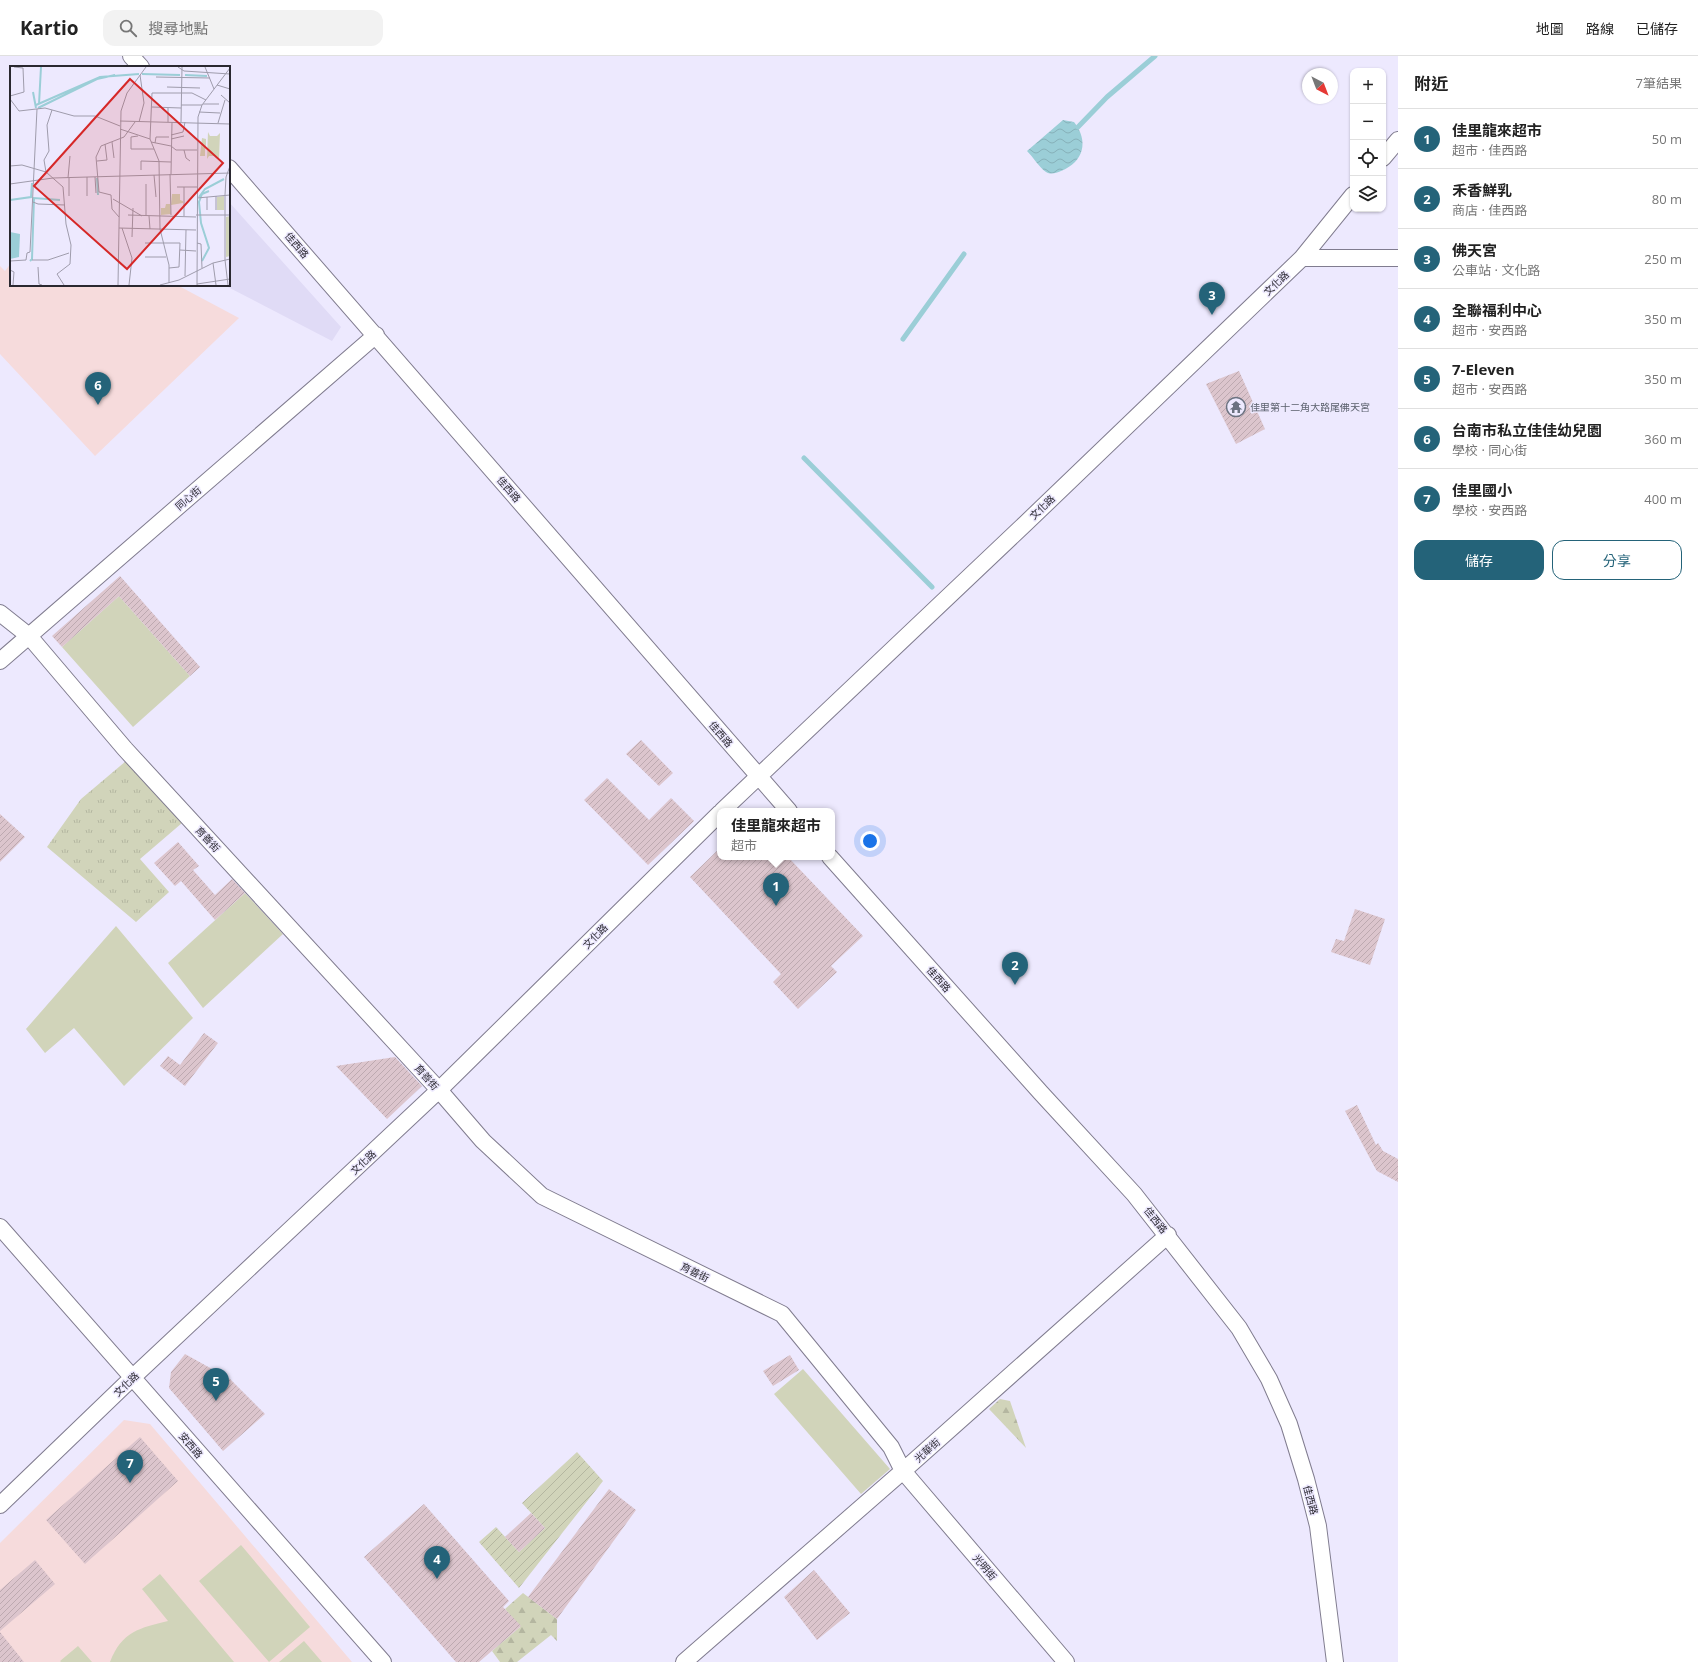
<!DOCTYPE html>
<html lang="zh-TW">
<meta charset="utf-8">
<style>
:root{--surface:#fff;--page:#f2f2f2;--text:#222;--muted:#767676;--line:#e0e0e0;--accent:#246379}
body{margin:0;font-family:"Open Sans","Noto Sans TC",sans-serif;background:var(--page);color:var(--text)}
.controls{position:absolute;right:12px;top:12px;display:grid;overflow:hidden;border-radius:8px;box-shadow:0 1px 3px #0004}
.controls button{width:36px;height:36px;display:grid;place-items:center;padding:0;border:0;border-bottom:1px solid var(--line);background:var(--surface);color:var(--text);font:20px sans-serif}
.compass{position:absolute;left:1302px;top:12px;width:36px;height:36px;border-radius:50%;background:var(--surface);box-shadow:0 1px 3px #0004;rotate:138deg}
.you{position:absolute;left:870px;top:785px;width:14px;height:14px;margin:-10px;border:3px solid #fff;border-radius:50%;background:#1a73e8;box-shadow:0 0 0 6px #1a73e833}
.badge{display:grid;place-items:center;width:26px;height:26px;border-radius:50%;background:var(--accent);color:#fff;font-size:13px;font-weight:700}
.pin{position:absolute;translate:-50% -33px;filter:drop-shadow(0 1px 2px #0008)}
.pin::after{content:'';position:absolute;top:21px;width:14px;height:12px;background:inherit;clip-path:polygon(0 0,100% 0,50% 100%)}
.popup{position:absolute;left:717px;top:752px;width:118px;height:52px;box-sizing:border-box;display:grid;place-content:center;border-radius:8px;background:var(--surface);filter:drop-shadow(0 1px 3px #0005);font-size:13px;white-space:nowrap;color:var(--muted)}
.popup b{font-size:15px;color:var(--text)}
.popup::after{content:'';position:absolute;left:50%;top:100%;margin-left:-8px;border:8px solid transparent;border-top-color:var(--surface)}
.list{margin:0;padding:0;list-style:none}
h2{display:flex;justify-content:space-between;align-items:center;height:52px;margin:0;padding:0 16px;font-size:17px}
h2 small{font-size:13px;font-weight:400;color:var(--muted)}
.list li{display:grid;grid-template-columns:26px 1fr auto;gap:12px;align-items:center;box-sizing:border-box;height:60px;padding:0 16px;border-top:1px solid var(--line)}
.list b{display:block;font-size:15px;white-space:nowrap}
.list p{margin:0;font-size:13px;white-space:nowrap;color:var(--muted)}
.list em{font-size:13px;font-style:normal;color:var(--muted)}
.actions{display:flex;gap:8px;padding:12px 16px}
.actions a{flex:1;padding:9px 0;border:1px solid var(--accent);border-radius:12px;text-align:center;font-size:14px;color:var(--accent)}
.actions .main{background:var(--accent);color:#fff}
.icon{flex:none;width:22px;height:22px;fill:none;stroke:currentColor;stroke-width:2;stroke-linecap:round;stroke-linejoin:round}
.map{position:relative;flex:none;width:1398px;height:1606px;overflow:hidden}
header{display:flex;align-items:center;gap:24px;box-sizing:border-box;height:56px;padding:0 20px;background:var(--surface);border-bottom:1px solid var(--line)}
header strong{font-size:19px}
nav{display:flex;gap:22px;margin-inline-start:auto;font-size:14px}
.search{width:280px;height:36px;background:var(--page);display:flex;align-items:center;gap:10px;box-sizing:border-box;padding:0 14px;border-radius:12px;color:var(--muted);font-size:15px}
main{display:flex}
aside{flex:1;background:var(--surface)}
.map>svg:first-child{display:block}
.built{fill:#e0dbf6}
.education{fill:#f6dbdc}
.grass{fill:#d1d4ba}
.forest{fill:url(#forest-firs)}
.park{fill:url(#park-tufts)}
.garden{fill:url(#garden-furrows)}
.water{fill:url(#water-waves)}
.lines{fill:none;stroke-linecap:round;stroke-linejoin:round}
.stream{stroke:#9bced7;stroke-width:5}
.building{fill:url(#building-hatch)}
.minor-casing{stroke:#807c8f;stroke-width:18}
.minor{stroke:#fff;stroke-width:16}
.labels{text-anchor:middle;stroke-width:3;stroke-linejoin:round;paint-order:stroke}
.street-label{font-size:10px;fill:#2a2830;stroke:#ede9fe}
.worship-label{font-size:10px;fill:#5b616d;stroke:#ede9fe;text-anchor:start}
.inset-river{fill:none;stroke:#9bced7;stroke-width:2}
.inset-road{fill:none;stroke:#9f9cac;stroke-width:1}
.view{fill:#d62828;fill-opacity:0.15;stroke:#d62828;stroke-width:2}
.inset-edge{fill:none;stroke:#2a2830;stroke-width:2}
</style>
<header>
<strong>Kartio</strong>
<div class="search"><svg class="icon" aria-label="search" viewBox="0 0 24 24"><circle cx="10" cy="10" r="6"/><path d="M15 15l6 6"/></svg>搜尋地點</div>
<nav><a>地圖</a><a>路線</a><a>已儲存</a></nav>
</header>
<main>
<div class="map">
<svg width="1398" height="1606" viewBox="0 0 1398 1606">
<defs>
<pattern id="forest-firs" width="22" height="20" patternUnits="userSpaceOnUse"><rect width="22" height="20" fill="#d1d4ba"/><path d="M5 1l3.5 6h-7zM16 11l3.5 6h-7z" fill="#b4b6a0"/></pattern>
<pattern id="park-tufts" width="24" height="20" patternUnits="userSpaceOnUse"><rect width="24" height="20" fill="#d1d4ba"/><path d="M3 7l-1-3M5 7V3M7 7l1-3M15 17l-1-3M17 17v-4M19 17l1-3" fill="none" stroke="#b4b6a0"/></pattern>
<pattern id="garden-furrows" width="10" height="10" patternUnits="userSpaceOnUse"><rect width="10" height="10" fill="#d1d4ba"/><path d="M-1 1l2-2M0 10L10 0M9 11l2-2" fill="none" stroke="#b4b6a0"/></pattern>
<pattern id="water-waves" width="16" height="10" patternUnits="userSpaceOnUse"><rect width="16" height="10" fill="#9bced7"/><path d="M0 5q4-4 8 0t8 0" fill="none" stroke="#86b1b9"/></pattern>
<pattern id="building-hatch" width="6" height="6" patternUnits="userSpaceOnUse"><rect width="6" height="6" fill="#dcc5cd"/><path d="M-1 1l2-2M0 6l6-6M5 7l2-2" fill="none" stroke="#bda9b0"/></pattern>
</defs>
<rect width="100%" height="100%" fill="#ede9fe"/>
<path class="built" d="M229 146 341 271 332 285 224 229H229Z"/>
<path class="education" d="M11 207V229H177L239 262 95 400 0 298V210L5 215Z
M124 1364 150 1368 352 1606H0V1487Z"/>
<path class="grass" d="M119 540 190 620 133 671 62 591Z
M245 837 283 878 203 952 168 907Z
M116 870 193 962 124 1030 74 972 45 997 26 973Z
M803 1313 890 1413 861 1438 774 1338Z
M241 1489 310 1571 269 1606 199 1525Z
M160 1518 234 1606H110C122 1575 140 1572 168 1565L142 1533Z
M304 1585 322 1606H279Z
M78 1590 92 1606H61L60 1605Z"/>
<path class="forest" d="M1000 1343 1010 1345 1026 1392 989 1353Z
M523 1537 557 1563V1585L551 1579 517 1606H500L492 1595 520 1571 505 1553Z"/>
<path class="park" d="M126 705 182 767 140 803 169 836 136 866 47 791 81 743Z"/>
<path class="garden" d="M577 1396 603 1425 519 1532 479 1486 496 1471 519 1496 545 1472 522 1447Z"/>
<path class="water" d="M1063 64 1074 66C1089 85 1084 106 1061 115 1056 117 1051 119 1046 116 1039 111 1033 101 1027 95Z"/>
<g class="lines">
<path class="stream" d="M1078 71 1107 41 1155 0
M903 283 964 198
M804 402 932 531"/>
</g>
<path class="building" d="M1239 315 1265 373 1236 388 1206 328Z
M120 520 200 611 190 620 119 540 62 591 52 580Z
M641 684 673 717 659 730 626 698Z
M607 722 649 764 671 742 694 765 648 809 584 744Z
M0 758 25 781 0 806Z
M178 786 199 810 193 814 215 839 232 823 245 837 215 864 181 825 175 830 154 807Z
M720 792V801H788L863 880 831 910 837 916 798 953 773 926 781 918 690 821Z
M1355 853 1385 863 1370 909 1331 896 1336 883 1344 885Z
M204 977 218 987 185 1030 160 1010 168 1000 180 1009Z
M395 1001 422 1030 387 1063 336 1010Z
M1357 1049 1376 1089 1378 1087 1383 1095 1398 1103V1126L1377 1115 1374 1110 1345 1055Z
M185 1298 230 1323 265 1358 223 1395 169 1332 171 1316Z
M790 1299 799 1314 773 1330 763 1315Z
M140 1381 178 1425 85 1508 46 1464Z
M609 1433 636 1454 557 1563 528 1541Z
M424 1448 509 1545 503 1551 521 1570 479 1606H456L364 1501Z
M531 1457 545 1472 519 1496 505 1481Z
M35 1504 55 1528 0 1575V1534Z
M814 1514 850 1557 817 1584 784 1541Z
M0 1576 24 1606H0Z"/>
<g class="lines">
<defs>
<path id="minor" d="M131 0 141 11
M1383 102 1398 84
M229 112 789 755
M1302 202H1398
M0 557 29 580 125 693 439 1034 483 1085 542 1140 782 1258 891 1391 903 1415 1066 1606
M0 605 376 279
M722 755 1026 467 1302 202 1353 139
M830 801 1041 1037 1134 1138 1239 1272 1269 1323 1289 1368 1306 1423 1318 1470 1335 1606
M0 1171 383 1606
M0 1449 132 1322 439 1034 720 757
M684 1606 903 1415 1168 1179"/>
</defs>
<use href="#minor" class="minor-casing"/>
<use href="#minor" class="minor"/>
</g>
<defs>
<symbol id="temple-ring" viewBox="-11 -11 22 22"><circle r="9.5" fill="#ede9fe" stroke="#6b7280" stroke-width="1.5"/><path d="M0-6L5-2H3V0L6.5 2.5H4V6H1.5V3h-3V6H-4V2.5H-6.5L-3 0V-2H-5Z" fill="#6b7280"/></symbol>
</defs>
<g fill-rule="evenodd">
<use href="#temple-ring" x="1225" y="340" width="22" height="22"/>
</g>
<g class="labels">
<g class="street-label">
<text transform="translate(297 189) rotate(49)" y="4">佳西路</text>
<text transform="translate(1276 227) rotate(-44)" y="4">文化路</text>
<text transform="translate(509 433) rotate(49)" y="4">佳西路</text>
<text transform="translate(188 442) rotate(-41)" y="4">同心街</text>
<text transform="translate(1042 451) rotate(-44)" y="4">文化路</text>
<text transform="translate(721 678) rotate(49)" y="4">佳西路</text>
<text transform="translate(208 783) rotate(47)" y="4">育善街</text>
<text transform="translate(595 880) rotate(-45)" y="4">文化路</text>
<text transform="translate(939 923) rotate(48)" y="4">佳西路</text>
<text transform="translate(427 1021) rotate(48)" y="4">育善街</text>
<text transform="translate(363 1106) rotate(-43)" y="4">文化路</text>
<text transform="translate(1156 1164) rotate(51)" y="4">佳西路</text>
<text transform="translate(695 1216) rotate(26)" y="4">育善街</text>
<text transform="translate(126 1328) rotate(-44)" y="4">文化路</text>
<text transform="translate(191 1389) rotate(49)" y="4">安西路</text>
<text transform="translate(927 1394) rotate(-42)" y="4">光華街</text>
<text transform="translate(1311 1444) rotate(75)" y="4">佳西路</text>
<text transform="translate(985 1511) rotate(49)" y="4">光明街</text>
</g>
<g class="worship-label">
<text x="1250" y="355">佳里第十二角大路尾佛天宮</text>
</g>
</g>
<g transform="translate(10 10)">
<rect width="220" height="220" fill="#ede9fe"/>
<path d="M198 66 200 70H207L210 67 209 93 206 90H199L197 93ZM192 72 196 73V80H192L195 81V90H190ZM162 128H170V134L173 135V137L161 139ZM214 130V144H207V131Z" fill="#d1d4ba"/>
<path d="M156 138H160L161 148 151 149V142H155ZM220 150V190L216 191V151Z" fill="#d1d4ba"/>
<path d="M0 166 10 168 9 191 0 193Z" fill="#9bced7"/>
<path class="inset-river" d="M132 8 170 9M175 9 197 10M23 26 26 42M29 38 31 1M26 39 90 11 129 8M28 42 87 13 105 9M87 112 88 129M189 131 195 123 214 113M0 134 21 131 22 117M20 195 22 193 24 132 50 134M192 195 199 182 191 157 189 136 192 128 199 125"/>
<path class="inset-road" d="M168 1 174 5 220 8M195 1 204 23M146 11 200 12M207 19 220 23M157 21 190 22M211 29 220 37M0 30 14 26 13 2 4 1M0 33 9 45 35 42 64 50H85L110 60M193 38H209M171 39H192M142 41 171 42M189 46 210 47M110 55 220 58M129 56 134 37 130 9M158 56V42M171 56 172 1M208 57 215 34M110 63 140 73M161 69 173 66 175 56M128 70 121 71V83H144M161 73 174 70M102 76 104 92M141 76 161 80M145 77 146 71H159M161 80 166 84H187M174 84 176 92 180 95M87 95 97 94 95 78M0 100 12 99 36 106 53 121 56 158 61 179 60 198 47 208 54 219M131 104V95L161 96M36 106 34 94 39 85 37 59 42 44M160 108 161 149M161 108 162 56M144 109 146 131M85 111 86 127M58 112 60 90M59 112V130M0 118 43 112 220 107M167 121H187M77 130V111M187 132 220 129M103 133 132 150M23 136 28 138 55 139M197 144V131M206 144V130M118 149 186 151M186 149H220M136 150V118M139 150 140 163M174 150V121M109 151 102 143 101 129 89 126 86 91 91 80 114 71 125 56M109 162 186 164M112 162 122 192 119 219M122 171 123 142M135 177H170L169 201 159 202M187 177 191 178 192 202M170 184 186 185M135 191H156M22 194H38L59 187M0 195 16 194 17 187 20 186 27 43M203 197 206 219M28 201 29 218 32 219M0 204 4 206 3 219M175 210 176 164M159 217V199L150 163 149 95 140 73 142 27H182L196 34M187 218 220 213M108 219 111 45 117 27 136 1M150 219 169 214 203 197 220 193M187 219 188 51 192 39 220 2M218 219 215 194V129L216 111 220 100"/>
<path class="view" d="M120 13 213 97 117 203 24 120Z"/>
<rect width="220" height="220" class="inset-edge"/>
</g>
</svg>
<div class="controls">
<button>+</button>
<button>−</button>
<button><svg class="icon" aria-label="locate" viewBox="0 0 24 24"><circle cx="12" cy="12" r="6"/><path d="M12 2v4M12 18v4M2 12h4M18 12h4"/></svg></button>
<button><svg class="icon" aria-label="layers" viewBox="0 0 24 24"><path d="M12 4l9 5-9 5-9-5zM3 14l9 5 9-5"/></svg></button>
</div>
<svg class="compass" viewBox="-18 -18 36 36"><path d="M0-13l5 13h-10z" fill="#e53935"/><path d="M0 13l5-13h-10z" fill="#767676"/></svg>
<div class="you"></div>
<div class="pin badge" style="left:776px;top:850px">1</div>
<div class="popup"><b>佳里龍來超市</b>超市</div>
<div class="pin badge" style="left:1015px;top:929px">2</div>
<div class="pin badge" style="left:1212px;top:259px">3</div>
<div class="pin badge" style="left:437px;top:1523px">4</div>
<div class="pin badge" style="left:216px;top:1345px">5</div>
<div class="pin badge" style="left:98px;top:349px">6</div>
<div class="pin badge" style="left:130px;top:1427px">7</div>
</div>
<aside>
<h2>附近<small>7筆結果</small></h2>
<ul class="list">
<li><span class="badge">1</span><div><b>佳里龍來超市</b><p>超市 · 佳西路</p></div><em>50 m</em></li>
<li><span class="badge">2</span><div><b>禾香鮮乳</b><p>商店 · 佳西路</p></div><em>80 m</em></li>
<li><span class="badge">3</span><div><b>佛天宮</b><p>公車站 · 文化路</p></div><em>250 m</em></li>
<li><span class="badge">4</span><div><b>全聯福利中心</b><p>超市 · 安西路</p></div><em>350 m</em></li>
<li><span class="badge">5</span><div><b>7-Eleven</b><p>超市 · 安西路</p></div><em>350 m</em></li>
<li><span class="badge">6</span><div><b>台南市私立佳佳幼兒園</b><p>學校 · 同心街</p></div><em>360 m</em></li>
<li><span class="badge">7</span><div><b>佳里國小</b><p>學校 · 安西路</p></div><em>400 m</em></li>
</ul>
<div class="actions"><a class="main">儲存</a><a>分享</a></div>
</aside>
</main>
